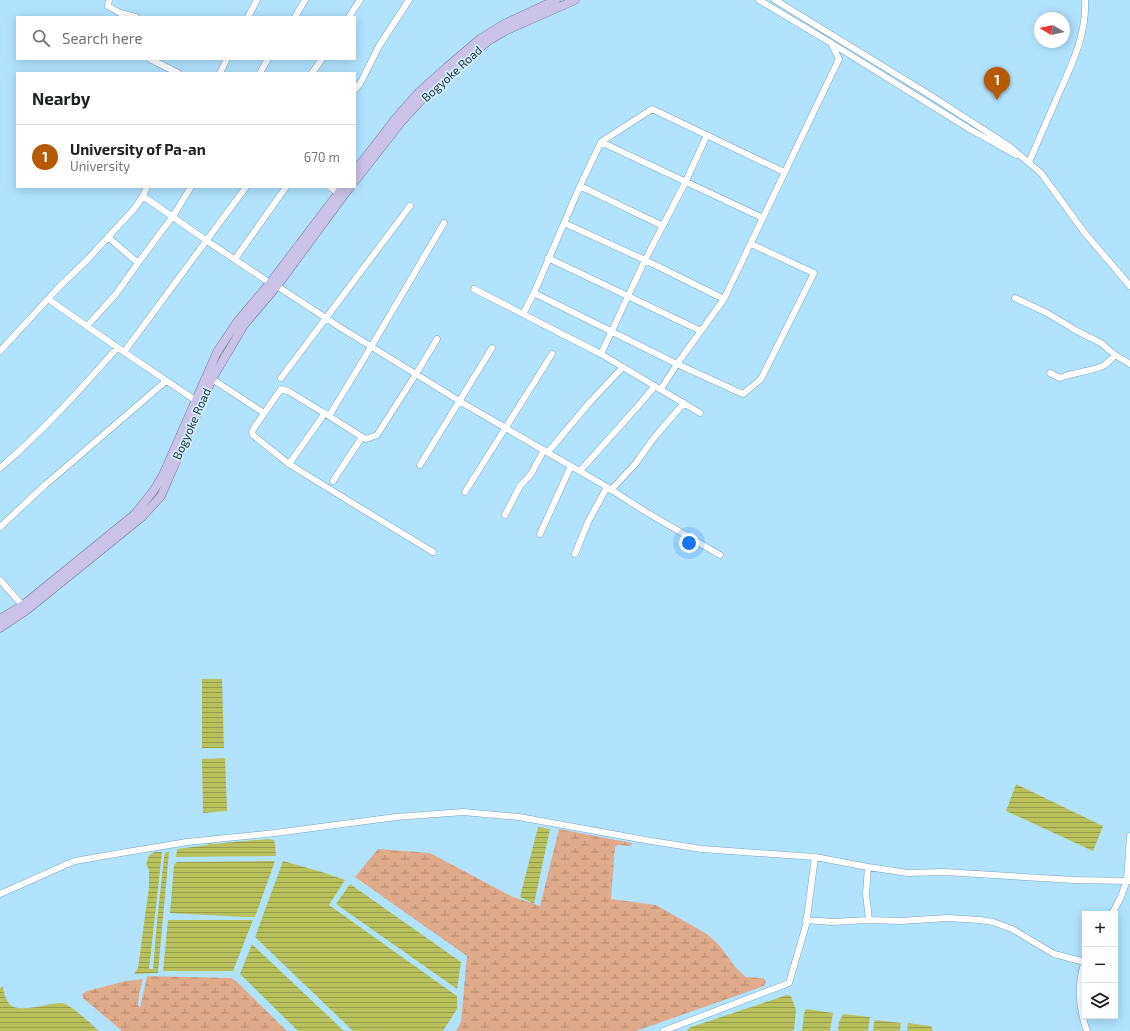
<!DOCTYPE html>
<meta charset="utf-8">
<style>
:root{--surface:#fff;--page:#f6f6f6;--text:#202124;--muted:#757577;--line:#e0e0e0;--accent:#b65a02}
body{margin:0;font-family:"Exo 2",sans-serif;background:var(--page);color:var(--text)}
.controls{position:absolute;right:12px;bottom:12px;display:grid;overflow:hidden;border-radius:0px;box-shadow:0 2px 10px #0003}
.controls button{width:36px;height:36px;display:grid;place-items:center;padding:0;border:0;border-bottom:1px solid var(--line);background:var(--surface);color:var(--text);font:20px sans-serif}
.compass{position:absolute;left:1034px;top:12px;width:36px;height:36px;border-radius:50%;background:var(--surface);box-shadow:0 2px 10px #0003;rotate:279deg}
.you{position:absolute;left:689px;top:543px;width:14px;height:14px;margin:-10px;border:3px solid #fff;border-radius:50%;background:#1a73e8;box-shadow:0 0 0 6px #1a73e833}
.badge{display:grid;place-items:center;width:26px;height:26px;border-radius:50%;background:var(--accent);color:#fff;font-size:13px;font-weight:700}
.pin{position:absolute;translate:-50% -33px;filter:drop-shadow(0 1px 2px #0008)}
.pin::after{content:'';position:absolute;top:21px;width:14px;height:12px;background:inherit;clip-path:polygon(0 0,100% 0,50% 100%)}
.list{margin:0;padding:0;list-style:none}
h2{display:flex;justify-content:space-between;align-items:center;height:52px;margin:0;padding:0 16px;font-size:17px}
h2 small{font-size:13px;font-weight:400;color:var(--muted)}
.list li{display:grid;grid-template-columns:26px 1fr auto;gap:12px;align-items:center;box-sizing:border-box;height:64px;padding:0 16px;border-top:1px solid var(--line)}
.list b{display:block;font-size:15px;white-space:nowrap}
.list p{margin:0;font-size:13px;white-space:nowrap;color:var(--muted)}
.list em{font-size:13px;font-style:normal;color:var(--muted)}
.icon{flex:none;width:22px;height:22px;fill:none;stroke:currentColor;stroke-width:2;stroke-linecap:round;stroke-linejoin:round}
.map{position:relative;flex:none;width:1130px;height:1031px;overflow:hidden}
.search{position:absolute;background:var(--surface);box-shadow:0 2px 10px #0003;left:16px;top:16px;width:340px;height:44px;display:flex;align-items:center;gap:10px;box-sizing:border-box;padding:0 14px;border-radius:0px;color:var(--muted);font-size:15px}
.panel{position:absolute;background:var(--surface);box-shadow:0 2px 10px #0003;left:16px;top:72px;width:340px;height:116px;border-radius:0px}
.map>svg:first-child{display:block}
.wetland{fill:url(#wetland-marsh)}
.water{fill:url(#water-rules)}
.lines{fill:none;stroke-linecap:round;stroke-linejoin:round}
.minor-casing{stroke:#76a6c1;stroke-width:7}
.major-casing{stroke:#7a79a5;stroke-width:9}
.minor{stroke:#fff;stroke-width:6}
.major{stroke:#cac2e8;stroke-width:8}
.labels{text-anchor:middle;stroke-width:3.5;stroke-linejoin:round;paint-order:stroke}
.street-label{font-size:12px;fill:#283c47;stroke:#d0edfe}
</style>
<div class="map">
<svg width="1130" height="1031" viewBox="0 0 1130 1031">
<defs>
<pattern id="wetland-marsh" width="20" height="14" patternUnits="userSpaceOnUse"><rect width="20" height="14" fill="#e0ab8b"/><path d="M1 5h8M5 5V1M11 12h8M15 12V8" fill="none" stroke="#b68c73"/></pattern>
<pattern id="water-rules" width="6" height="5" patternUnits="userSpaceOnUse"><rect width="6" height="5" fill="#b9c15c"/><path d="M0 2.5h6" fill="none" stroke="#969e4e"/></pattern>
</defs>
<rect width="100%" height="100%" fill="#b1e3ff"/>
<path class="wetland" d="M559 829 632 843 631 846 618 845 615 847 611 899 656 905 707 934 719 945 736 968 746 977 763 978 766 981 764 986 636 1031H456L461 1022 467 956 355 877 378 849 430 853 513 897 540 906Z
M147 976 231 978 236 981 287 1031H122L83 998 82 994 87 991 126 981 143 979 139 994 138 1005 140 1008Z"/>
<path class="water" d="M202 679H222L224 748H202Z
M225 758 227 811 203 813 202 759Z
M1016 784 1103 826 1093 851 1006 811Z
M538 827 550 829 534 904 520 897Z
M268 839 274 840 275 845 276 856 176 857 177 849 208 845 209 842 211 843 212 844Z
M154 852H162L149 969H153L157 921 164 858 165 853 169 852 158 973 134 974 138 968 149 887V870L146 864 149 856Z
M275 861 255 917H243L170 913 174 865 177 862Z
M283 861 322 872 345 880 329 905 457 996V1009L443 1031H353L255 937Z
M350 884 461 962 457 989 336 904Z
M168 920H253L233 971H163Z
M252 944 344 1031H298L240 974Z
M3 987C4 992 5 998 8 1002 16 1016 48 1002 62 1003 72 1005 91 1024 99 1031H0V988Z
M787 995 791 996 796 1010 794 1031H686L691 1027Z
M806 1009 833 1013 830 1031H802L804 1013Z
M843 1014 870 1017 868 1031H838L839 1022Z
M876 1020 901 1023 900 1031H873L874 1022Z
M908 1023 931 1026 932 1028 933 1031H907Z"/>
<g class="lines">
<defs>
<path id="minor" d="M109 0 108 6 120 13 136 17
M759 0 831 43 971 130 1016 155
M775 0 933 97 1009 146 1041 173 1084 232 1130 286
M248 17 257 0
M295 17 305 0
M349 17 360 0
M150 59 178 73
M220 73 227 59
M260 73 268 59
M312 73 322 59
M355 90 361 82 379 46 409 0
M601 142 763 218
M1029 162C1038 141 1047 121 1056 100 1070 68 1087 36 1085 0
M580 186 663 226
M330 187 338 193
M143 196 207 241 270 283
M564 223 645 260 724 299
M108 237 138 263
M548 258 701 331
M235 259 286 187
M277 286 341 328 466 405 607 487 646 512 720 555
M474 289 601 354 700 413
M534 293 677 364 743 394 761 379 814 273 751 244
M1015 298 1047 313 1077 331 1101 343 1115 355 1130 364
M48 299 59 287 88 259 134 209 143 196 147 187
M523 314 534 293 580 186 601 142 652 109 784 172
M87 326 116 294 138 263 173 216 191 187
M0 351 48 299 124 352 198 402
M124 352 246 187
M601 354 645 260 686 181 707 135
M1050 373 1060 378C1074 372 1089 372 1103 366 1107 364 1111 359 1115 355
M281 378 410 206
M212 379 264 413
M661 389 677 364 724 299 839 59 831 43
M329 416 362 437 366 439 377 435 416 374 437 339
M548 452 590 402 623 367
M289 464 325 413
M420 465 492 348
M0 468C43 431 80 390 117 348
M580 471 638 406 655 386
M333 481 362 437
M611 490 636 463 653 439 684 403
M465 492 552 354
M505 515 520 486 531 474 544 450
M0 527 45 485 166 381
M540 534 571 466
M433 552 357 506 289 464 253 435 252 432 254 428 281 389 288 391 329 416 371 347 444 223
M575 554 588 522 607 487
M0 580 24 607
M868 867 866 894 869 920
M0 894 65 865 75 861 121 853 187 842 275 833 396 817 463 812 519 817 651 841 702 849 815 857 868 867 908 873 944 872 1074 880 1130 881
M1112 914 1121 897 1127 880 1130 836
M806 920 832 922 869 920 900 921 948 918 980 920 993 922 1012 929 1054 954 1085 962
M1085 961C1077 984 1079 1009 1087 1031
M663 1031 789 983 806 925 815 857"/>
<path id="major" d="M355 171 396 118 419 92 447 67 480 39 504 24 556 0
M355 181 402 121 425 96 452 72 488 41 505 31 575 0
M0 619 23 605 135 514 154 490 163 475 217 352 237 322 270 283 343 187
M0 628 27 610 142 517 161 496 212 379 244 325 277 286 350 187"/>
</defs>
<use href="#minor" class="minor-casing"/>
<use href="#major" class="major-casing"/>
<use href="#minor" class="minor"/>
<use href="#major" class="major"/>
</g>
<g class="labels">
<g class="street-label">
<text transform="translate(452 74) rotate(-42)" y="4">Bogyoke Road</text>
<text transform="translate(192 424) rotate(-66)" y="4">Bogyoke Road</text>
</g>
</g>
</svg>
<div class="controls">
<button>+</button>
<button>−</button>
<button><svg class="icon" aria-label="layers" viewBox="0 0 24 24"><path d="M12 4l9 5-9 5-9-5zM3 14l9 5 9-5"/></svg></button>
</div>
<svg class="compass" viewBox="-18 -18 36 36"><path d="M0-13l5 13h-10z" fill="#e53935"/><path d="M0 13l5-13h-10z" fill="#757577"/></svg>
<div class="you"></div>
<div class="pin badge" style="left:997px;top:100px">1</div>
<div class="search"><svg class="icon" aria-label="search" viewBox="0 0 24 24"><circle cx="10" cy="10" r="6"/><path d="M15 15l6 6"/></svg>Search here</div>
<section class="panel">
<h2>Nearby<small></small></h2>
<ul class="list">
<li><span class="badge">1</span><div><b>University of Pa-an</b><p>University</p></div><em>670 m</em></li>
</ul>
</section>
</div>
